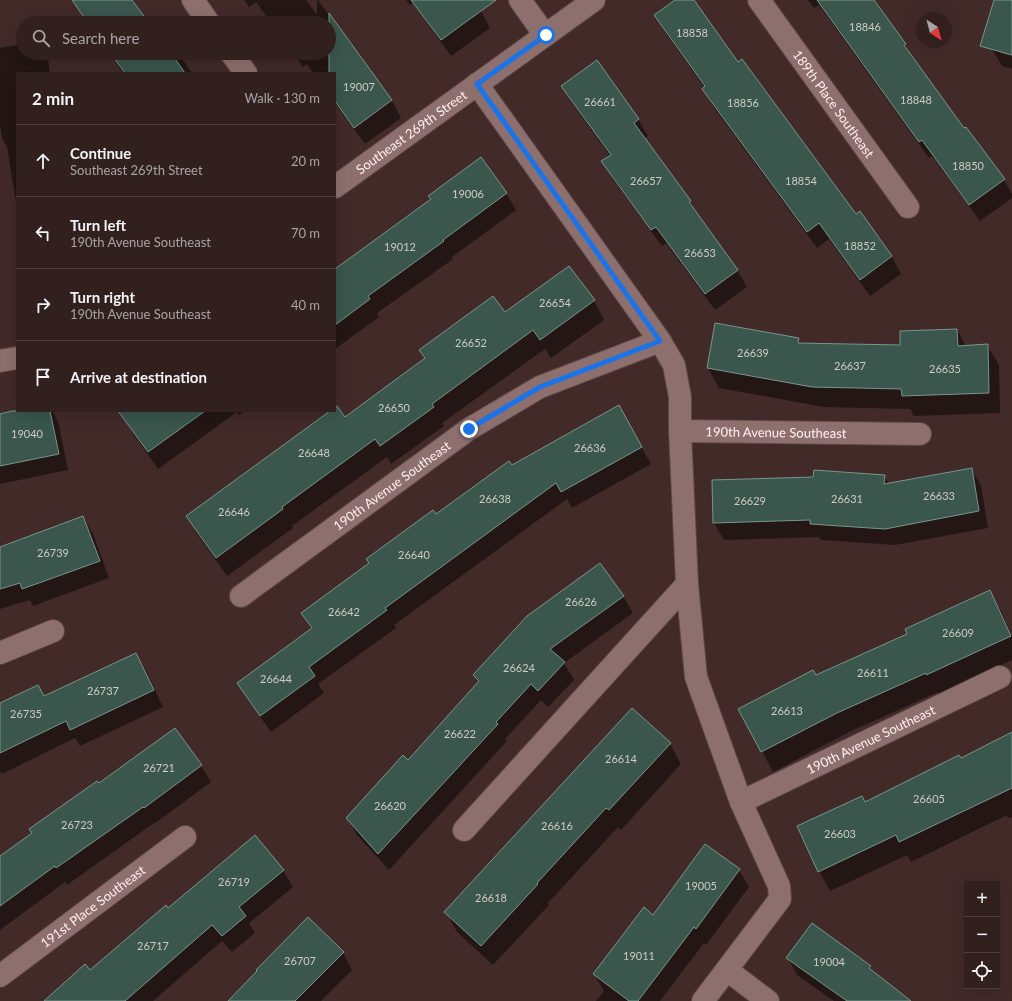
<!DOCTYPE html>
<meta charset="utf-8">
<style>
:root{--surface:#32201f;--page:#3a2828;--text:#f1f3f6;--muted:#a8a3a4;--line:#4d3e3d}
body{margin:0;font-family:Lato,sans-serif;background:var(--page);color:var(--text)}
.controls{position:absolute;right:12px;bottom:12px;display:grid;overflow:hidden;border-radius:0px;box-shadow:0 4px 16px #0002}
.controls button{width:36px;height:36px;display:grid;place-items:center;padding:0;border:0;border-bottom:1px solid var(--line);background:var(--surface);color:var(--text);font:20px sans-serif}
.compass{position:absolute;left:916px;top:12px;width:36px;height:36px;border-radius:50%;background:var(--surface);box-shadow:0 4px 16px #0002;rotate:144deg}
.stop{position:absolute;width:12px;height:12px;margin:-9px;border:3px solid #1a73e8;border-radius:50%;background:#fff}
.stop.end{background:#1a73e8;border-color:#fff;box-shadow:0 1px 4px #0008}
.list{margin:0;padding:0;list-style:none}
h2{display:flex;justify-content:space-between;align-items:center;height:52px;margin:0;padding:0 16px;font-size:17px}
h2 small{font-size:13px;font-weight:400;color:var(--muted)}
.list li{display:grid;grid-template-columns:26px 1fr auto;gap:12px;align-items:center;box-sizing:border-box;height:72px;padding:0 16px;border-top:1px solid var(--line)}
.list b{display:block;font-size:15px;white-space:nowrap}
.list p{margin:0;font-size:13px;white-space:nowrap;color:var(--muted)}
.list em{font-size:13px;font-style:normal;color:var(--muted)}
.icon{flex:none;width:22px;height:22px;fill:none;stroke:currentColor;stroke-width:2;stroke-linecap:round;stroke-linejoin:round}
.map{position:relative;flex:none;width:1012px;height:1001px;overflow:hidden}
.search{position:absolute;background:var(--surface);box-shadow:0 4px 16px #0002;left:16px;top:16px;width:320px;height:44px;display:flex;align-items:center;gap:10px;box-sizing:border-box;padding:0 14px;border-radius:22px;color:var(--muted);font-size:15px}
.panel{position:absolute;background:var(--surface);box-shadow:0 4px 16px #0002;left:16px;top:72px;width:320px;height:340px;border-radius:0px}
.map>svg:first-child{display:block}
.shadow{fill:#0007}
.building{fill:#3a564d;stroke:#78968d}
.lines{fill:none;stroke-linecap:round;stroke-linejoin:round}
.minor-casing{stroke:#5c4847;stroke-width:24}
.minor{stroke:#8d706e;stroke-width:22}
.route{stroke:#1a73e8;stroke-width:5}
.labels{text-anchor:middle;stroke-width:3;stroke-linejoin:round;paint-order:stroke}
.number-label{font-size:11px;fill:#cecac7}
.street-label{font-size:13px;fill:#fff1f0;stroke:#211615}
</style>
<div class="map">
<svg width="1012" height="1001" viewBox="0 0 1012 1001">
<rect width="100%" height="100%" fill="#422a29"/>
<path class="shadow" d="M73 0H131L148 23H87Z
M244 0H306L317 15V0H318L392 101 401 118 365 144 335 103V73H313L307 64 303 67 293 53H329V23H271L256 2 249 7Z
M406 0H473L481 11 490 28 451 56 413 3 410 5Z
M677 0H692L738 63 856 215 859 213 892 257 901 274 870 296 829 239 817 248 713 106 703 89 705 88 665 32 655 16Z
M808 0H871L905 44 914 61 964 130 966 128 1004 180 1012 194V198L980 221 932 156 929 158 819 5 814 8Z
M993 0H1012V54L1000 51V53L1012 56V69L1002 66 992 49Z
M23 44V53H44L48 59 50 73H17V208L7 147 2 138 0 125V48Z
M109 53H178L192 73H123Z
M562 86 638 119 648 136 644 139 690 202 699 217 737 270 747 287 715 310 666 243 662 246 612 178 603 162 610 156 572 103Z
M506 193 516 210 452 257 453 259 377 313 379 317 335 349V270Z
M569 267 594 301 604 320 551 358 545 349 442 423 444 426 391 464 387 457 292 526 293 528 227 576 198 535 187 516 332 411H335V409L344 418 505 314Z
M957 330 966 346 987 345 999 365 1000 413 914 416 910 409 824 407 719 388 708 368 798 339 801 344 901 346Z
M618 406 651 464 572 508 567 499 394 625 396 628 318 684 324 693 271 732 248 700 238 683 312 630 302 613 436 516 512 466Z
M17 411H52L58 421 68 470 0 484V415Z
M129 411H245L239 415 237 412 158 469 132 432 123 416Z
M971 469 981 485 988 528 895 545 821 540 819 537 724 540 714 523 884 476 889 484Z
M83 517 93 534 109 578 33 606 30 600 0 609V548Z
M989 592 1001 611 1012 636V660L939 694 938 692 849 732 773 772 740 709 816 677 909 634Z
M623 596 633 613 564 663 574 680 548 707 541 700 505 739 507 741 389 870 357 835 347 818 408 761 479 683 474 675Z
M136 654 146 671 163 707 80 746 75 738 2 774 0 771V704L44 697Z
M175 729 201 766 211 782 154 824V823L67 885 65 882 0 930V858Z
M1012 733V817L1008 818 1007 815 911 862 907 855 830 891 819 871 865 803 960 759Z
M670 744 681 764 621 830 618 827 548 903 549 905 493 965 457 932 446 912Z
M283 870 293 887 249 923 255 933 232 952 222 941 153 1001H45L90 972 168 909Z
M739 870 749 887 706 945 704 943 660 1001H596L604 991 594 974 654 916Z
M343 953 352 970 321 1001H229Z
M788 958 870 966 875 974 910 1001H834L797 975Z"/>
<path class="building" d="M72 0H132L149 23H88Z
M411 0H496L441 40Z
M675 0H694L738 62 742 59 856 214 860 211 892 256 860 280 819 223 807 232 702 89 705 86 654 15Z
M817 0H874L906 44 904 45 964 128 966 127 1005 179 969 205 922 140 919 142Z
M994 0H1012V55L980 46Z
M329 13 392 100 354 128 335 101V73H329Z
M110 53H171L185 73H125Z
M597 60 639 119 634 123 691 201 689 202 738 270 705 294 656 227 651 230 601 161 611 155 561 86Z
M481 157 507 193 443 240 444 241 368 296 370 299 335 325V269L431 199 428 196Z
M569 266 595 300 540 340 533 330 432 404 434 407 380 446 375 439 282 507 283 509 216 558 186 516 330 411H335V407L337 406 345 417 425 358 419 350 493 296 505 312Z
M715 323 799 338 798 343 900 345V331L957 329 958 346 988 344 989 393 902 396 901 389 812 387 707 368Z
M619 405 642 447 561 492 556 483 385 608 387 610 309 667 315 676 260 716 237 683 312 628 301 613 369 563 366 559 433 510 436 514 509 461 512 465Z
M12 411H50L59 454 0 466V414Z
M118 411H205L148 452Z
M972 468 979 511 885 529 810 524V520L713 523 712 480 813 477 814 470 885 475 884 484Z
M83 516 100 561 22 589 20 583 0 589V547Z
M600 563 624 596 550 649 565 662 538 691 531 684 496 722 498 724 378 854 346 818 403 755 408 760 479 681 473 675 527 616Z
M990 590 1011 636 926 675V673L837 713 761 752 738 709 813 670 816 675 907 634 905 629Z
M136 653 154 690 70 730 66 721 0 753V703L38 685 44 696Z
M632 708 671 743 609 810 606 808 537 883 538 884 481 946 444 912Z
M175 728 202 765 144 808 143 807 56 868 55 866 0 906V856L32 833 29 829 97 781 99 783Z
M1012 732V788L899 842 896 835 818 872 797 826 862 796 865 802 959 755 961 758Z
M255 835 284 870 239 907 246 916 222 936 212 925 125 1001H44L85 964 90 970 166 905 168 908Z
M705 844 740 869 696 929 694 927 638 1001H629L593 974 644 907 653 915Z
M308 917 344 952 295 1001H228L257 971 256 970Z
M812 923 871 966 869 968 911 1001H847L786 958Z"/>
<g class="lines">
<defs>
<g id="minor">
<path d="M193 0 209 23"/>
<path d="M520 0 545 35"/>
<path id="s1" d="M759 0 908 207"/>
<path d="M231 53 246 73"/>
<path d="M477 84 660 341 674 365 680 397V431L687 584 696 677 741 802 779 886 780 899 703 1001"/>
<path id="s2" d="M335 187 594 0"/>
<path d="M0 361 17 358"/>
<path id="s3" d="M680 431 920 434"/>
<path id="s4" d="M241 596 469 429 540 387 660 341"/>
<path d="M0 653 53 631"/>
<path id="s5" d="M741 802 1000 677"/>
<path d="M464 830 687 584"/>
<path d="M727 970 768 1001"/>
<path id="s6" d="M0 976 185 837"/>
</g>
</defs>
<use href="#minor" class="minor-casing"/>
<use href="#minor" class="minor"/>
</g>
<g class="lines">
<path class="route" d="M469 429 540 387 660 341 477 84 546 35"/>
</g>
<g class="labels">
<g class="number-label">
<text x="865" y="31">18846</text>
<text x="692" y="37">18858</text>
<text x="359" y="91">19007</text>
<text x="916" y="104">18848</text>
<text x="600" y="106">26661</text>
<text x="743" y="107">18856</text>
<text x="968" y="170">18850</text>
<text x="646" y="185">26657</text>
<text x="801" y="185">18854</text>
<text x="468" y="198">19006</text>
<text x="860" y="250">18852</text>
<text x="400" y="251">19012</text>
<text x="700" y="257">26653</text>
<text x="555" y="307">26654</text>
<text x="471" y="347">26652</text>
<text x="753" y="357">26639</text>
<text x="850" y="370">26637</text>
<text x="945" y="373">26635</text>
<text x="394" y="412">26650</text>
<text x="27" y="438">19040</text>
<text x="590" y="452">26636</text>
<text x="314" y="457">26648</text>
<text x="939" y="500">26633</text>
<text x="495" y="503">26638</text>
<text x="847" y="503">26631</text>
<text x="750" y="505">26629</text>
<text x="234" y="516">26646</text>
<text x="53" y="557">26739</text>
<text x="414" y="559">26640</text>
<text x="581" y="606">26626</text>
<text x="344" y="616">26642</text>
<text x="958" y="637">26609</text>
<text x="519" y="672">26624</text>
<text x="873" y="677">26611</text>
<text x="276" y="683">26644</text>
<text x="103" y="695">26737</text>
<text x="787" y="715">26613</text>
<text x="26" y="718">26735</text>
<text x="460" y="738">26622</text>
<text x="621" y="763">26614</text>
<text x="159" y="772">26721</text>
<text x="929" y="803">26605</text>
<text x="390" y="810">26620</text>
<text x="77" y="829">26723</text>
<text x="557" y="830">26616</text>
<text x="840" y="838">26603</text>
<text x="234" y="886">26719</text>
<text x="701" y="890">19005</text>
<text x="491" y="902">26618</text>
<text x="153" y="950">26717</text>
<text x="639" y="960">19011</text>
<text x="300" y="965">26707</text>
<text x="829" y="966">19004</text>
</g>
<g class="street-label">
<text dy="5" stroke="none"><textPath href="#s1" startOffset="128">189th Place Southeast</textPath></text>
<text dy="5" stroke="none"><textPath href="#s2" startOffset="94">Southeast 269th Street</textPath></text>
<text dy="5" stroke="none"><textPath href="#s3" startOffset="96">190th Avenue Southeast</textPath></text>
<text dy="5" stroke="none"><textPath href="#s4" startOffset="187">190th Avenue Southeast</textPath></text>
<text dy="5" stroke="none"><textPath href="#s5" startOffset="144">190th Avenue Southeast</textPath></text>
<text dy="5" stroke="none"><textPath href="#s6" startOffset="116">191st Place Southeast</textPath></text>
</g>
</g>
</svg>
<div class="controls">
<button>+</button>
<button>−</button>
<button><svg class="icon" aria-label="locate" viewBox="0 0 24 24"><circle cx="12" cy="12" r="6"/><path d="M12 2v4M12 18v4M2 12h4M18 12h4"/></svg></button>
</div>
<svg class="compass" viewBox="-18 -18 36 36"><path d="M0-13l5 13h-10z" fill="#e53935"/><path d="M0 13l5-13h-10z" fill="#a8a3a4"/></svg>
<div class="stop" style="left:546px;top:35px"></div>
<div class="stop end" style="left:469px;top:429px"></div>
<div class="search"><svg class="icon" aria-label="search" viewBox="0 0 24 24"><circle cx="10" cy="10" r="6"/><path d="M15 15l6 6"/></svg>Search here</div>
<section class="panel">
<h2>2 min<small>Walk · 130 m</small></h2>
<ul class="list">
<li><svg class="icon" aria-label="ahead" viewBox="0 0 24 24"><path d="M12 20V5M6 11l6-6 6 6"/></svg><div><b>Continue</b><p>Southeast 269th Street</p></div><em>20 m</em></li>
<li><svg class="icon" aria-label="left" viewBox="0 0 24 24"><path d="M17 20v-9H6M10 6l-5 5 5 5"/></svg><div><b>Turn left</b><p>190th Avenue Southeast</p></div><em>70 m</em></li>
<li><svg class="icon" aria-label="right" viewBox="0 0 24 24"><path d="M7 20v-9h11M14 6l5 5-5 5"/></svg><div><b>Turn right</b><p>190th Avenue Southeast</p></div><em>40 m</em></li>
<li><svg class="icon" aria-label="arrive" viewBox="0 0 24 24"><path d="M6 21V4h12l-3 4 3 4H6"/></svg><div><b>Arrive at destination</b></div></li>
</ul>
</section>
</div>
